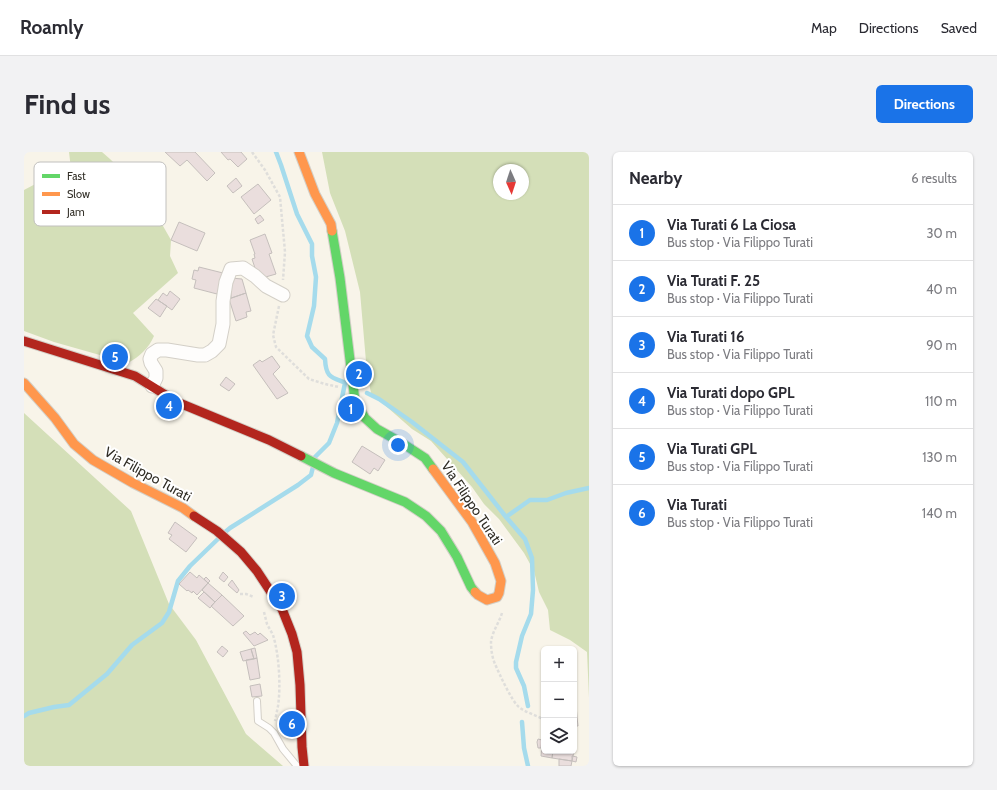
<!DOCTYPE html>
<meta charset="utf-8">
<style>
:root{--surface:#fff;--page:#f2f2f3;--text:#2b2b33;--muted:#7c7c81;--line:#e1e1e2;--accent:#1a73e8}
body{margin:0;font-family:Cabin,sans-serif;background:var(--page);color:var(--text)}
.controls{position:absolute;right:12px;bottom:12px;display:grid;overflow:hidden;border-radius:6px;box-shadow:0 1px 3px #0004}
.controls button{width:36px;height:36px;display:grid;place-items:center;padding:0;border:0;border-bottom:1px solid var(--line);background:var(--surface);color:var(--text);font:20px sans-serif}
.compass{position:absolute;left:469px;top:12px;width:36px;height:36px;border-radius:50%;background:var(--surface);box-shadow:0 1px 3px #0004;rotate:177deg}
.you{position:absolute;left:374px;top:293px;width:14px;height:14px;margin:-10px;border:3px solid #fff;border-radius:50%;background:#1a73e8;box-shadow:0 0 0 6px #1a73e833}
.badge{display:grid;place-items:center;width:26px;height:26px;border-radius:50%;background:var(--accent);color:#fff;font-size:13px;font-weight:700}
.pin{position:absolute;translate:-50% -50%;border:2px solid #fff;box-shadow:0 1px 4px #0006}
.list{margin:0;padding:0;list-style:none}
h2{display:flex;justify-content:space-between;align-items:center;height:52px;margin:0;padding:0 16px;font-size:17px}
h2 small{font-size:13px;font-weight:400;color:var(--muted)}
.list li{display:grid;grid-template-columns:26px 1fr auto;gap:12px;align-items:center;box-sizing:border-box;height:56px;padding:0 16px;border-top:1px solid var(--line)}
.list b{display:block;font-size:15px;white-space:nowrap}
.list p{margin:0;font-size:13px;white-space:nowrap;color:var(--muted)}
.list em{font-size:13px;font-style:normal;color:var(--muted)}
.icon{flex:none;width:22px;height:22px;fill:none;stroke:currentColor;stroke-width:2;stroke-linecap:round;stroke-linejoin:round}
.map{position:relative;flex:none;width:565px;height:614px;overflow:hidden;border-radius:6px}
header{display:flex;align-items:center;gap:24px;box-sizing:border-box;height:56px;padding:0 20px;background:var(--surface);border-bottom:1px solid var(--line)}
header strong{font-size:19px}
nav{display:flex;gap:22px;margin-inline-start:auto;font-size:14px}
.intro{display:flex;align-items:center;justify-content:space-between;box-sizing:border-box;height:96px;padding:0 24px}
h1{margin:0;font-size:28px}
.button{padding:10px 18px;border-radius:6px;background:var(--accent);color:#fff;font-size:14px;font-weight:700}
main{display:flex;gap:24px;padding:0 24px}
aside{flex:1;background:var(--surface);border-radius:6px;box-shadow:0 1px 3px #0004}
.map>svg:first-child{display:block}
.forest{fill:#d4dfb8;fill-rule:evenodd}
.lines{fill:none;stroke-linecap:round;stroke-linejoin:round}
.stream{stroke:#a5dbec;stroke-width:4.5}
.building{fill:#eadedd;stroke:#c5bfbc}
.lane-casing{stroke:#d3cfc7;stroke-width:8}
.street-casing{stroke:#d3cfc7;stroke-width:15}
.fast-casing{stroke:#d3cfc7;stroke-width:11}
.slow-casing{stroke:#d3cfc7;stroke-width:11}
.jam-casing{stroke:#d3cfc7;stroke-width:11}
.path{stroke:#dfdedb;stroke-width:2.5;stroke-dasharray:3 2;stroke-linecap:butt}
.lane{stroke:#fefdfc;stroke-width:6}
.street{stroke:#fefdfc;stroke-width:13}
.fast{stroke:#63d668;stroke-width:9}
.slow{stroke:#ff974d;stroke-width:9}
.jam{stroke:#b3261e;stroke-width:9}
.labels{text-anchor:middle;stroke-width:4;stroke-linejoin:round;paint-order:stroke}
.street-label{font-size:14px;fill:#302d25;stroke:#fff}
.key{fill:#fff;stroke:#c1c0be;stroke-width:1}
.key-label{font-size:11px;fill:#302d25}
</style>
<header>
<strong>Roamly</strong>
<nav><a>Map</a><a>Directions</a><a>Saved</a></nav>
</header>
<div class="intro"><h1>Find us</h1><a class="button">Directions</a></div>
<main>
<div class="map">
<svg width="565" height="614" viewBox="0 0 565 614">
<rect width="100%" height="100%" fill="#f8f4e9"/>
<path class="forest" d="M45 0H78L86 7 119 39 147 88 146 104 154 121 109 161 130 184C125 196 115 205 104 211L30 190 0 179V38L17 29C30 34 32 32 44 26L47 17Z
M298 0H565V546L563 500 546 488 526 478 524 458 515 440 510 419 500 401 475 367 460 352 448 335 407 289 388 277 347 241 343 221 336 140 321 79 306 41ZM475 18H499V42H475Z
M0 261 107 359 145 452 172 488 222 582 259 614H0Z"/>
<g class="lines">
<path class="stream" d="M252 0 257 13 273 62 288 92V104L292 125 290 154 283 184 288 195 301 207C302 226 307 225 322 231
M343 241 355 247 388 270 439 310 482 365 501 387 508 406 509 438 507 462 498 484 492 510V516L500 534 504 554
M290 308 291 305 305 291 313 271 321 231
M482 365 506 348H523L542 341 565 336
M200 381 206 376 274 333 287 323 289 315
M0 564 5 561 30 555 45 553 83 522 108 493 138 471 145 460 154 429 166 414 195 386
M498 570 500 596 504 614"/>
</g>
<path class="building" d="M141 0H171L191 21 183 29 163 8 156 14Z
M197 0H217L223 7 214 15 206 7 204 8Z
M212 26 218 34 209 41 203 34Z
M234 32 247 48 230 62 217 45Z
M236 63 240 68 234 72 231 67Z
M155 70 181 81 173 99 147 88Z
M241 82 248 101 245 102 252 122 238 126 233 122 228 107 231 106 230 102H231L226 88Z
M175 115 199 121 193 142 170 136 172 128 168 127 170 118 174 119Z
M207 126 218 127 222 141 207 146Z
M146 139 156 147 148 158 134 148 139 141 143 144Z
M222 141 227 159 222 160 223 165 212 169 205 147Z
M132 147 143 154 136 165 124 156Z
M248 204 256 215 249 222 264 241 253 247 229 213 236 208 238 210Z
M202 225 211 232 205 239 196 233Z
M338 294 361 308 354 319 350 316 346 322 328 310Z
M151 370 173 386 162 400 145 387 148 383 144 381Z
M166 420 173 426 175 423 184 431 173 443 169 439 168 441 164 438 163 439 155 432Z
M199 420 204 425 200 430 195 426Z
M182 425 186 429 184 431 180 427Z
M208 428 215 438 213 441 204 433Z
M184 431 198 443 191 450 178 438Z
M180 440 191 450 186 456 174 446Z
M198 443 220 464 209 474 187 454Z
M222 479 226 483 231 480 234 483 236 481 244 488 230 494 219 481Z
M198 494 204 499 199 505 193 500Z
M231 496 233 506 230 507 227 497Z
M227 497 230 507 219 509 216 500Z
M233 506 236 526 226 528 222 508Z
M236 532 238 544 228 545 226 534Z
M552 553 553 565H550V554Z
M550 565H553L554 574H550Z
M514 587 518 588 517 596H514L513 590Z
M518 592H520V599H529L528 606 517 604Z
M529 599H550L548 609 528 606Z
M548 604 553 605 552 610 548 609Z
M535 607 548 609 547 614H535Z"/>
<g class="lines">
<defs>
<path id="lane" d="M233 549 234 569 245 576 250 581 259 597 273 614"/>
<path id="street" d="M128 234 132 226V219L127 211 126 207 128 202 134 198H143L174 203H181L188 199 195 192 199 172V149L202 130 207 117 219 116 231 124 242 134 259 143"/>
<path id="fast" d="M308 79 316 126 331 249 341 266 353 277 378 291 401 306 409 317
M277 304 310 321 381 350 402 364 417 379 433 405 447 435 451 440"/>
<path id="slow" d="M275 0 291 42 307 72 308 79
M0 231 31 266 50 292 69 308 109 331 159 356 170 364
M409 317 448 370 471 411 477 429 475 441 473 445 463 448 454 443 451 440"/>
<path id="jam" d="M0 189 111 224 153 250 245 288 277 304
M170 364 193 379 217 400 233 419 258 457 268 482 273 500 276 533 278 595 280 614"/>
</defs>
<use href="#lane" class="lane-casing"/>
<use href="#street" class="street-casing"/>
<use href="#fast" class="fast-casing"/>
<use href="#slow" class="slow-casing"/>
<use href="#jam" class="jam-casing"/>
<path class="path" d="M228 0 241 18 256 45 261 100 259 128
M255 154 249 183 252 195 285 227 301 232 315 235
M216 442H222L230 445
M240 460C241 464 242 468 243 472 245 476 247 479 249 483 255 502 257 534 254 554 253 559 252 564 251 569
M478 461C475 471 468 480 467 490 467 497 468 505 471 512 475 521 488 550 495 555 502 561 513 563 520 568"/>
<use href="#lane" class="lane"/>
<use href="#street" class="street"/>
<use href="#fast" class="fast"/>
<use href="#slow" class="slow"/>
<use href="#jam" class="jam"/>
</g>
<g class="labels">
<g class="street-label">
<text transform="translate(124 322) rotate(29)" y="5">Via Filippo Turati</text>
<text transform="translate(448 351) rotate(56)" y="5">Via Filippo Turati</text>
</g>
</g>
<rect x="10" y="10" width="132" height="64" rx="6" class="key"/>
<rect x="18" y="22" width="18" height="4" fill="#63d668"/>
<rect x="18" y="40" width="18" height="4" fill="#ff974d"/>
<rect x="18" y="58" width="18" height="4" fill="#b3261e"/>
<g class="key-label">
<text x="43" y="28">Fast</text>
<text x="43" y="46">Slow</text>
<text x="43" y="64">Jam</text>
</g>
</svg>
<div class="controls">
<button>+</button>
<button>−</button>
<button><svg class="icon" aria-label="layers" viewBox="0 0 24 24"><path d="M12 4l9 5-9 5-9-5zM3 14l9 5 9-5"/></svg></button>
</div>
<svg class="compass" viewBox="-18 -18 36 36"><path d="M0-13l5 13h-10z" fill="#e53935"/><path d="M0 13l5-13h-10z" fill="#7c7c81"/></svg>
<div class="you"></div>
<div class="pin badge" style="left:327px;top:257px">1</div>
<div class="pin badge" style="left:335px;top:222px">2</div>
<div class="pin badge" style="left:258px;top:444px">3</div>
<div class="pin badge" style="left:145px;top:254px">4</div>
<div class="pin badge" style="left:91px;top:205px">5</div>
<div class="pin badge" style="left:268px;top:572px">6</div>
</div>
<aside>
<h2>Nearby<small>6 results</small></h2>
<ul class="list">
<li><span class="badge">1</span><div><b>Via Turati 6 La Ciosa</b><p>Bus stop · Via Filippo Turati</p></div><em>30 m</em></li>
<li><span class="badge">2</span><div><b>Via Turati F. 25</b><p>Bus stop · Via Filippo Turati</p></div><em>40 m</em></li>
<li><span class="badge">3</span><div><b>Via Turati 16</b><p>Bus stop · Via Filippo Turati</p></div><em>90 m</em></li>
<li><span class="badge">4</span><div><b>Via Turati dopo GPL</b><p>Bus stop · Via Filippo Turati</p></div><em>110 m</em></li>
<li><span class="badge">5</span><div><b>Via Turati GPL</b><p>Bus stop · Via Filippo Turati</p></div><em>130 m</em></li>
<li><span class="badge">6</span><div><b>Via Turati</b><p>Bus stop · Via Filippo Turati</p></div><em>140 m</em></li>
</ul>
</aside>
</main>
